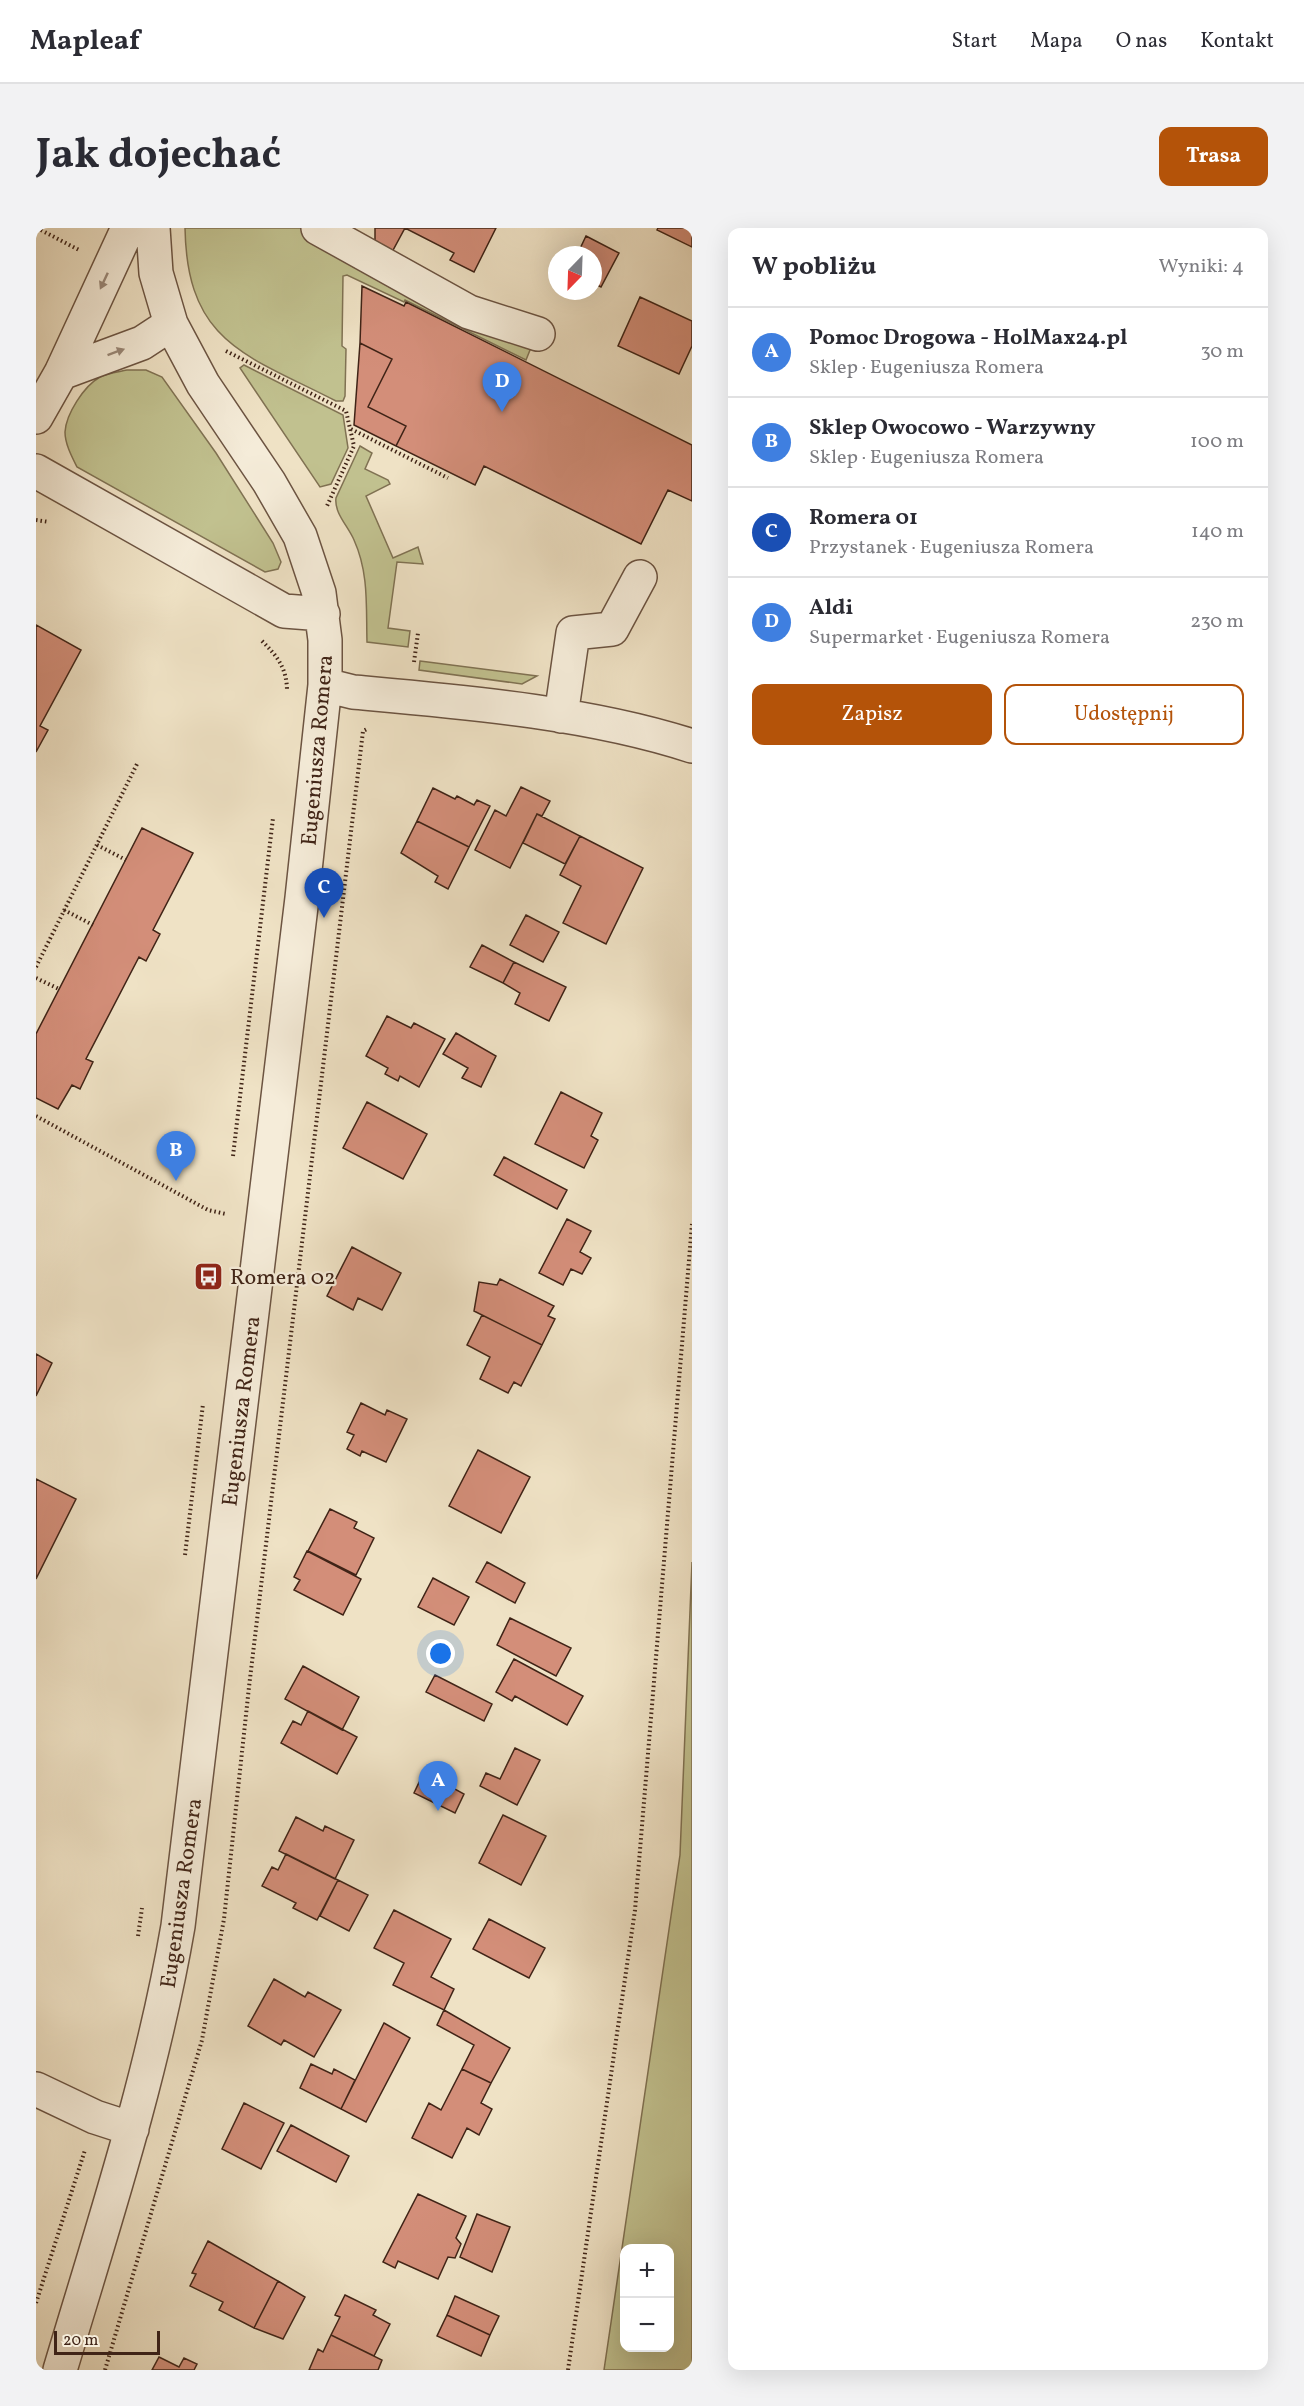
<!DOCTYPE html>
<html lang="pl">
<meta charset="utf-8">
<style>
:root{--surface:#fff;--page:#f2f2f3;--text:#2b2b33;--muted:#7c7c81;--line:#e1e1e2;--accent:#b45309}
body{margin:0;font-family:Vollkorn,serif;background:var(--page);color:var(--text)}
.controls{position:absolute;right:18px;bottom:18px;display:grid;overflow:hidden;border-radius:12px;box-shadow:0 6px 24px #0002}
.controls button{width:54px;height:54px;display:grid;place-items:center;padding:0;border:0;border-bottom:2px solid var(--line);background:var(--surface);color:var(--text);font:30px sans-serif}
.compass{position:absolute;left:512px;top:18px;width:54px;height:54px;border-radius:50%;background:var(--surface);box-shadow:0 6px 24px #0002;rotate:203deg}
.scale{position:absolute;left:18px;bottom:15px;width:106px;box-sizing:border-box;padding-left:6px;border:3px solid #402417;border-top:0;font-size:16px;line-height:21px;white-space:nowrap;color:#402417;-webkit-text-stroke:4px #f5ecd9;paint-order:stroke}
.you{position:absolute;left:405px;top:1426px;width:21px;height:21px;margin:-15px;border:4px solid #fff;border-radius:50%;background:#1a73e8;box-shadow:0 0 0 9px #1a73e833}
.badge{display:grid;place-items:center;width:39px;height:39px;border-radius:50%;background:var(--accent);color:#fff;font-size:20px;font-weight:700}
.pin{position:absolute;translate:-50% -50px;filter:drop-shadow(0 2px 3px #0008)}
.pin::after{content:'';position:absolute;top:32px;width:21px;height:18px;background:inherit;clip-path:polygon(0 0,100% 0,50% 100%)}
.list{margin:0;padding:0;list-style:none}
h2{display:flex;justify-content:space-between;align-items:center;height:78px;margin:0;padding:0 24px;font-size:26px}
h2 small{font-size:20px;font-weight:400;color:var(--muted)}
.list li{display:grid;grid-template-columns:39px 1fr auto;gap:18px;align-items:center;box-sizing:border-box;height:90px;padding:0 24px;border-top:2px solid var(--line)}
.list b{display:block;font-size:22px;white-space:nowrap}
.list p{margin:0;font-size:20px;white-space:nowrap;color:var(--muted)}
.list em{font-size:20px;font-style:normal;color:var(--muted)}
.actions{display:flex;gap:12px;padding:18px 24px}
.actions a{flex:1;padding:14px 0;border:2px solid var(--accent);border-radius:12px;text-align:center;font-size:21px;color:var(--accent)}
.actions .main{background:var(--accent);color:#fff}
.map{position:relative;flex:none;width:656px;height:2142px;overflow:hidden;border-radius:12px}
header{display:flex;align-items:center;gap:36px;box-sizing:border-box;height:84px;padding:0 30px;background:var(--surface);border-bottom:2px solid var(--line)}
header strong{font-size:28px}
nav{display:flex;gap:33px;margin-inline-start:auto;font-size:21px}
.intro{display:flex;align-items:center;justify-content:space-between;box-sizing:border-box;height:144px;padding:0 36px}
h1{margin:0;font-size:42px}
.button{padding:15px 27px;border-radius:12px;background:var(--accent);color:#fff;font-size:21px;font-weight:700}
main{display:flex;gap:36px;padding:0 36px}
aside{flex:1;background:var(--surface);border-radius:12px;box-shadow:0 6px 24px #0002}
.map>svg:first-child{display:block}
.green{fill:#c1c18f;stroke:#807253;stroke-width:1.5;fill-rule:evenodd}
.building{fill:#d38e79;stroke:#402417;stroke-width:1.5}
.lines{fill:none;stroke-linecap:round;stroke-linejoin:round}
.minor-casing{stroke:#6c5442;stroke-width:36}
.path{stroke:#402417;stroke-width:4;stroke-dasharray:1.5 3;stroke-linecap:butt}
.minor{stroke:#f5ecd9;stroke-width:33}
.oneway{fill:#9a8878}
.labels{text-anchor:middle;stroke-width:4.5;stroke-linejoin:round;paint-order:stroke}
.street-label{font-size:22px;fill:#402417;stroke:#f5ecd9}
.poi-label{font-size:22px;fill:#402417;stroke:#f5ecd9;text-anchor:start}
</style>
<header>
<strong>Mapleaf</strong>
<nav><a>Start</a><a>Mapa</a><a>O nas</a><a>Kontakt</a></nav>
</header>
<div class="intro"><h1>Jak dojechać</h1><a class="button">Trasa</a></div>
<main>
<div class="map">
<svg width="656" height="2142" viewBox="0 0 656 2142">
<rect width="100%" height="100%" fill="#efe2c5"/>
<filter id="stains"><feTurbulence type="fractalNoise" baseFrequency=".00333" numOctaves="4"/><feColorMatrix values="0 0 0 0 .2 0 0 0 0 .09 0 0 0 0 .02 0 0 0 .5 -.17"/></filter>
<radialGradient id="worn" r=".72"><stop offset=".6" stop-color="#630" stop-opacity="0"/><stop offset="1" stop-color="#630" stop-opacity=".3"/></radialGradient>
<path class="green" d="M149 0H266L496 117 490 132 369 72 368 74 311 47 307 48 306 118 310 121 309 168 307 173H300C211 127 151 116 149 0Z
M208 137 307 187 312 220 295 256 284 259 204 140Z
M91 142H110L126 149 180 225 237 315 245 334 242 341 229 344 41 239C36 229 29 216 29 204 30 186 48 158 64 149 72 145 82 144 91 142Z
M324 218 336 225 329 241 352 252 354 256 330 268 357 330 382 319 387 336 361 334 352 400 374 403 372 419 331 414C330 379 333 345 318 312 312 298 298 285 300 270Z
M384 433 501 448 486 456 383 442Z
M656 1334V2142H568L644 1627ZM634 2020V2120H588V2020Z"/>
<path class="building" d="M339 0H369L356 24 339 16Z
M369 0H368H460L438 44 414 32 418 25Z
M622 0H656V19L621 2Z
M550 8 583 25 565 59 557 55V27H541Z
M326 58 368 78 370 74 656 217V273L632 262 605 316 448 238 439 257 360 218 370 198 332 179 356 131 324 115Z
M604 69 656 93V118L643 146 582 118Z
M324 115 356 131 332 179 370 198 360 218 318 197Z
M0 397 45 422 4 498 12 502 0 524Z
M485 559 514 573 506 588 501 586 474 640 439 622 459 582 470 588Z
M397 560 419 571 421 568 438 577 441 572 454 578 433 619 381 593Z
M501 586 544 608 529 636 487 615Z
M381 593 433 619 412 661 399 654 402 648 365 625Z
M106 600 157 625 117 702 124 706 110 733 103 729 50 831 57 834 44 861 36 857 22 881 0 870V806Z
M544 608 607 640 570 716 527 695 545 658 524 647Z
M490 687 523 704 507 734 474 717Z
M446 717 478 734 467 755 434 739Z
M478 734 530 759 513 793 479 776 484 765 467 755Z
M351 788 375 800 378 795 409 811 383 859 364 848 362 853 349 846 352 840 330 828Z
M420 805 460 828 445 859 426 850 432 840 407 826Z
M525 864 566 885 555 908 562 912 548 940 499 916Z
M331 874 391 906 367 951 307 920Z
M468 929 531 962 521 981 458 947Z
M531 991 555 1003 544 1024 555 1030 546 1046 535 1041 527 1057 503 1045Z
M316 1019 365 1045 346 1082 322 1070 317 1082 291 1068Z
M464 1051 518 1078 512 1088 519 1091 506 1117 438 1083 443 1054 461 1057Z
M446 1087 506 1117 485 1158 478 1154 472 1165 444 1151 454 1129 431 1117Z
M0 1126 16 1135 0 1168Z
M325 1175 349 1187 351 1182 371 1191 350 1234 326 1223 324 1228 311 1221 318 1207 311 1204Z
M442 1222 494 1249 465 1305 413 1278Z
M0 1251 40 1271 0 1351Z
M294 1281 321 1294 318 1300 338 1310 320 1347 272 1323Z
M271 1323 325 1351 307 1387 258 1362 264 1352 258 1349Z
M451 1334 489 1355 479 1375 440 1354Z
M397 1350 433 1369 418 1397 382 1379Z
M474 1390 535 1420 520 1448 461 1417Z
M478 1431 547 1468 531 1497 479 1468 476 1473 460 1464Z
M267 1438 323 1469 306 1502 249 1471Z
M399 1447 456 1476 448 1493 390 1464Z
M272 1483 321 1509 301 1546 245 1515 257 1493 265 1497Z
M479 1520 504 1532 481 1577 444 1558 450 1545 464 1551Z
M388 1544 428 1566 419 1585 378 1565Z
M467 1587 510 1608 485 1657 443 1635Z
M260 1589 287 1603 289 1598 318 1612 299 1651 243 1623Z
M250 1626 302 1652 281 1692 257 1680 260 1675 226 1658 236 1639 242 1642Z
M302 1652 332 1667 313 1703 284 1688Z
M358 1682 415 1711 395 1749 418 1761 408 1782 357 1757 368 1735 338 1720Z
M453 1691 509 1720 493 1750 437 1721Z
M238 1751 269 1769 272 1764 305 1782 278 1829 248 1812 245 1817 212 1798Z
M408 1782 474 1820 455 1855 426 1841 438 1817 401 1797Z
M348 1795 374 1810 330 1894 305 1881Z
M275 1836 296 1846 298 1841 319 1852 305 1881 264 1860Z
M426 1841 455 1855 445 1875 456 1881 443 1907 431 1900 416 1930 376 1910 393 1875 405 1882Z
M208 1875 248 1895 225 1941 186 1921Z
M255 1897 313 1928 300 1954 241 1923Z
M382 1966 430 1988 420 2010 425 2016 419 2030 412 2029 402 2051 362 2033 359 2040 347 2034Z
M441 1986 474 1999 456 2044 424 2029Z
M172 2013 242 2053 218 2100 183 2082 187 2074 154 2058 160 2046 156 2045Z
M242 2053 269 2069 247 2111 218 2100Z
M309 2067 340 2082 337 2087 354 2096 338 2128 295 2107 304 2089 299 2087Z
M419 2068 463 2088 454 2107 411 2087Z
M411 2087 454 2107 445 2128 401 2108Z
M295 2107 346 2132 342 2142H273L282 2121 287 2124Z
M123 2129 143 2139 148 2130 161 2136 158 2142H116Z"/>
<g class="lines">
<defs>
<path id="minor" d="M282 0 433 84 502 106
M25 145 106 115 135 96
M0 189 25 145 92 0
M0 243 248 383 287 386
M289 457 317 464C427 474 552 484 656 518
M525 488 537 405 576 401 604 349
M0 1861 59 1889 96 1901
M24 2142C68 1995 116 1849 142 1698L266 670 289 457V412L283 365 264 308 233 254 167 156 135 96 120 45 117 0"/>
</defs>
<use href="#minor" class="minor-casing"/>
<path class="path" d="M1 0 43 22
M190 123 310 183 318 218 291 278
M315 201 412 250
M0 292 13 294
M226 413C241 428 251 440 251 463
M378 434 382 405
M61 617 90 632
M28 682 57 697
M0 739 102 534
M0 750 23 761
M0 888 172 982 190 986
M197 928 237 590
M149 1327 167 1176
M102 1708 106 1680
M0 2075 49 1922
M69 2142 166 1812 188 1691 213 1459 325 520 327 503 331 501
M532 2142 599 1682 656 996"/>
<use href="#minor" class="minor"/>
</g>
<defs><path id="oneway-solid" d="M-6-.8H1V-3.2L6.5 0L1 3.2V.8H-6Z" transform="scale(1.5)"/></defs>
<g class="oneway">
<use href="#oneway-solid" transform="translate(68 53) rotate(115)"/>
<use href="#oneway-solid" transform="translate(80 124) rotate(-20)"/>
</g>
<defs>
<symbol id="bus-square" viewBox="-11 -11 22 22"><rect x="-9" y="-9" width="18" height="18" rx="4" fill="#8f2418" stroke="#f5ecd9"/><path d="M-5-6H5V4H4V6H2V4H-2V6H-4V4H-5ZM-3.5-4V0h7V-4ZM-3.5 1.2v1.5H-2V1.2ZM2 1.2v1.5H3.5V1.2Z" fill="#fff"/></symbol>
</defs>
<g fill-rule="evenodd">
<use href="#bus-square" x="156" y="1032" width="33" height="33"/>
</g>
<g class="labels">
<g class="street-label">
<text transform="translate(280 522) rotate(-85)" y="8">Eugeniusza Romera</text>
<text transform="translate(204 1183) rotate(-83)" y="8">Eugeniusza Romera</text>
<text transform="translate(144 1665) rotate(-82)" y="8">Eugeniusza Romera</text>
</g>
<g class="poi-label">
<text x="194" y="1056">Romera 02</text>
</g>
</g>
<rect width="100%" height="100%" filter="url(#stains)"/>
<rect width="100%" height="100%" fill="url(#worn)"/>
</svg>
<div class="controls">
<button>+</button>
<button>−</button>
</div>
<svg class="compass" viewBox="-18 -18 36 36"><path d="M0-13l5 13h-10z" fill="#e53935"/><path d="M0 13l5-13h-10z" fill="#7c7c81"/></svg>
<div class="scale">20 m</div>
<div class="you"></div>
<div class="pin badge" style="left:402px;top:1583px;background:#3f7fe0">A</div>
<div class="pin badge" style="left:140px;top:953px;background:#3f7fe0">B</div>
<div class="pin badge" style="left:288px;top:690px;background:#1a4fb4">C</div>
<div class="pin badge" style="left:466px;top:184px;background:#3f7fe0">D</div>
</div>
<aside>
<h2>W pobliżu<small>Wyniki: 4</small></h2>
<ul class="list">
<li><span class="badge" style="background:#3f7fe0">A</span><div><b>Pomoc Drogowa - HolMax24.pl</b><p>Sklep · Eugeniusza Romera</p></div><em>30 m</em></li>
<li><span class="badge" style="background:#3f7fe0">B</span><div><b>Sklep Owocowo - Warzywny</b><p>Sklep · Eugeniusza Romera</p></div><em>100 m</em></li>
<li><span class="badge" style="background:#1a4fb4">C</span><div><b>Romera 01</b><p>Przystanek · Eugeniusza Romera</p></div><em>140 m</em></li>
<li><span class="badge" style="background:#3f7fe0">D</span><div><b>Aldi</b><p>Supermarket · Eugeniusza Romera</p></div><em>230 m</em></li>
</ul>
<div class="actions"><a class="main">Zapisz</a><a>Udostępnij</a></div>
</aside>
</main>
